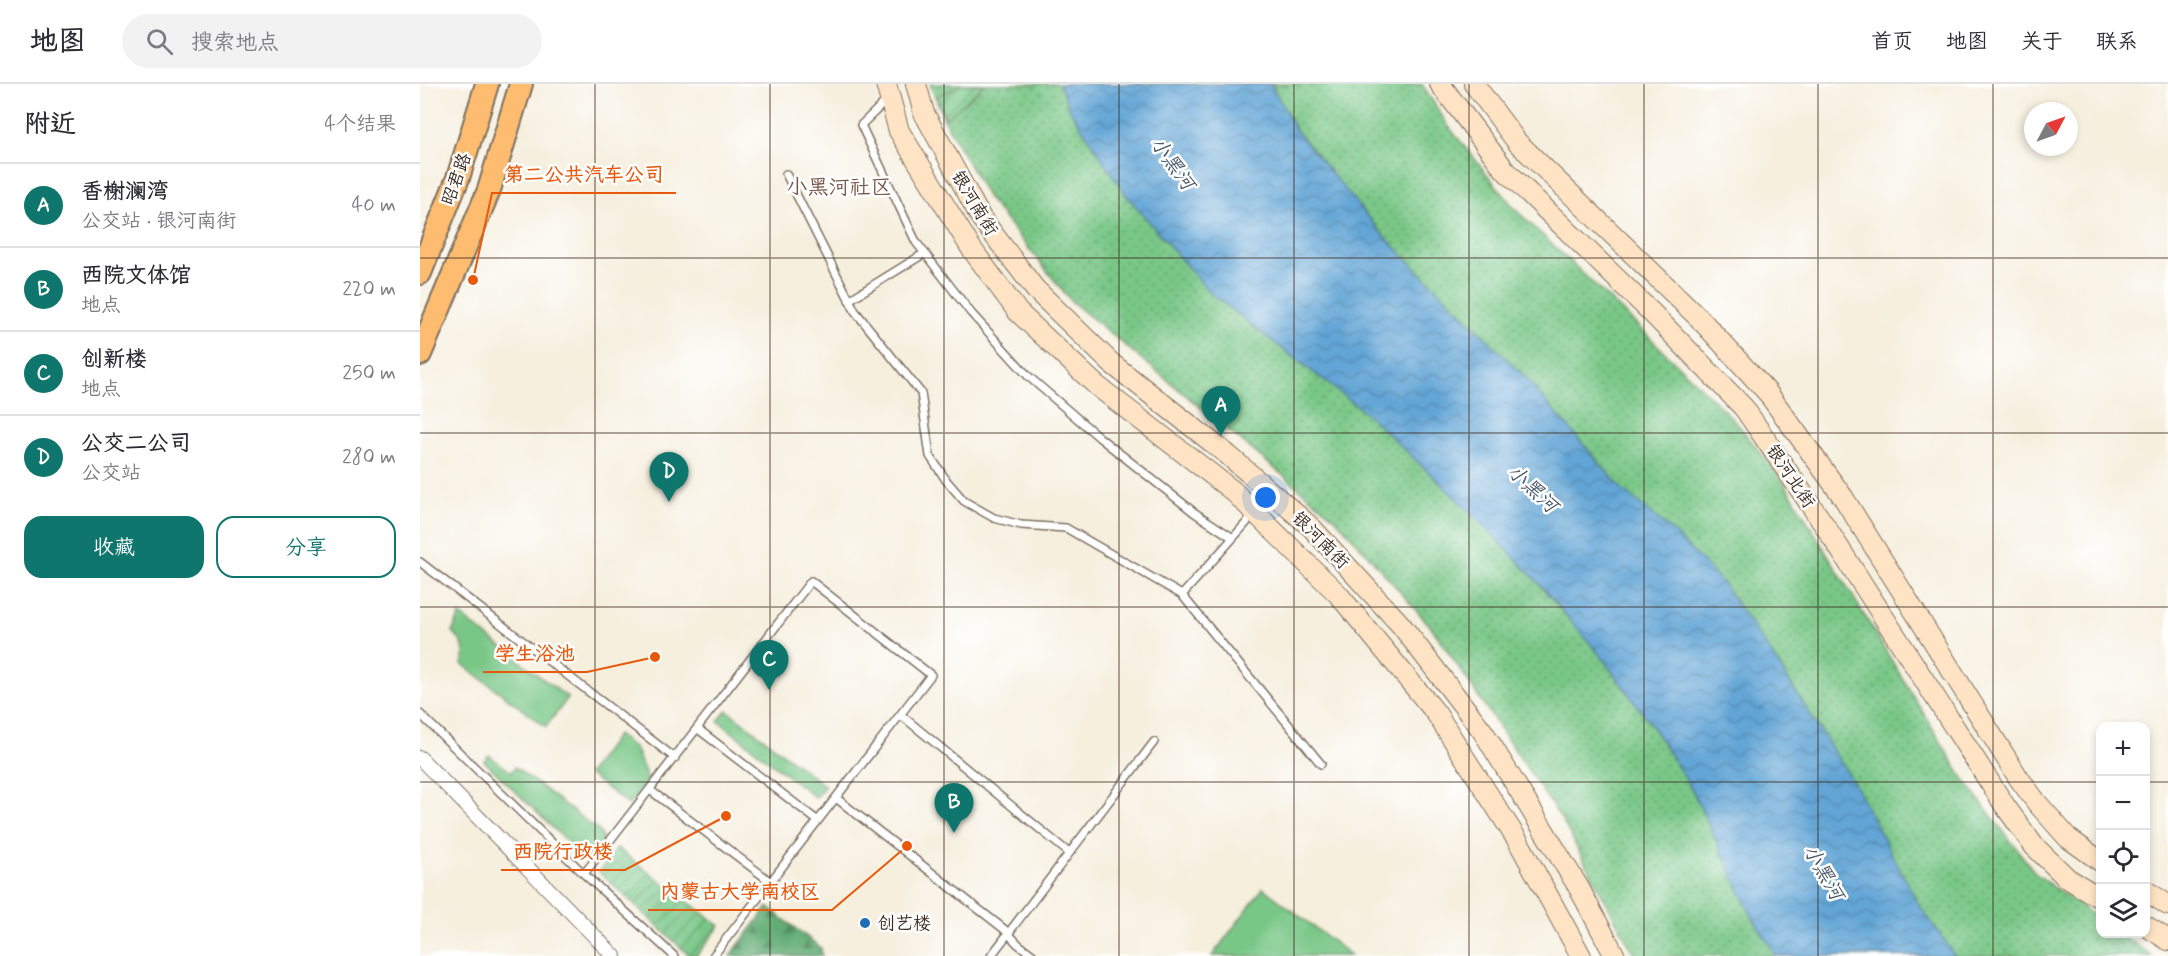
<!DOCTYPE html>
<html lang="zh">
<meta charset="utf-8">
<style>
:root{--surface:#fff;--page:#f2f2f3;--text:#2b2b33;--muted:#7c7c81;--line:#e1e1e2;--accent:#0f766e}
body{margin:0;font-family:Mynerve,"LXGW WenKai TC",sans-serif;background:var(--page);color:var(--text)}
.controls{position:absolute;right:18px;bottom:18px;display:grid;overflow:hidden;border-radius:12px;box-shadow:0 3px 9px #0003}
.controls button{width:54px;height:54px;display:grid;place-items:center;padding:0;border:0;border-bottom:2px solid var(--line);background:var(--surface);color:var(--text);font:30px sans-serif}
.compass{position:absolute;left:1604px;top:18px;width:54px;height:54px;border-radius:50%;background:var(--surface);box-shadow:0 3px 9px #0003;rotate:49deg}
.you{position:absolute;left:846px;top:414px;width:21px;height:21px;margin:-15px;border:4px solid #fff;border-radius:50%;background:#1a73e8;box-shadow:0 0 0 9px #1a73e833}
.badge{display:grid;place-items:center;width:39px;height:39px;border-radius:50%;background:var(--accent);color:#fff;font-size:20px;font-weight:700}
.pin{position:absolute;translate:-50% -50px;filter:drop-shadow(0 2px 3px #0008)}
.pin::after{content:'';position:absolute;top:32px;width:21px;height:18px;background:inherit;clip-path:polygon(0 0,100% 0,50% 100%)}
.list{margin:0;padding:0;list-style:none}
h2{display:flex;justify-content:space-between;align-items:center;height:78px;margin:0;padding:0 24px;font-size:26px}
h2 small{font-size:20px;font-weight:400;color:var(--muted)}
.list li{display:grid;grid-template-columns:39px 1fr auto;gap:18px;align-items:center;box-sizing:border-box;height:84px;padding:0 24px;border-top:2px solid var(--line)}
.list b{display:block;font-size:22px;white-space:nowrap}
.list p{margin:0;font-size:20px;white-space:nowrap;color:var(--muted)}
.list em{font-size:20px;font-style:normal;color:var(--muted)}
.actions{display:flex;gap:12px;padding:18px 24px}
.actions a{flex:1;padding:14px 0;border:2px solid var(--accent);border-radius:18px;text-align:center;font-size:21px;color:var(--accent)}
.actions .main{background:var(--accent);color:#fff}
.icon{flex:none;width:33px;height:33px;fill:none;stroke:currentColor;stroke-width:2;stroke-linecap:round;stroke-linejoin:round}
.map{position:relative;flex:none;width:1748px;height:872px;overflow:hidden}
header{display:flex;align-items:center;gap:36px;box-sizing:border-box;height:84px;padding:0 30px;background:var(--surface);border-bottom:2px solid var(--line)}
header strong{font-size:28px}
nav{display:flex;gap:33px;margin-inline-start:auto;font-size:21px}
.search{width:420px;height:54px;background:var(--page);display:flex;align-items:center;gap:15px;box-sizing:border-box;padding:0 21px;border-radius:33px;color:var(--muted);font-size:22px}
main{display:flex}
aside{flex:1;background:var(--surface)}
.map>svg:first-child{display:block}
.grass{fill:#79c787;stroke:#5a7852;stroke-width:1.5}
.forest{fill:url(#forest-firs);stroke:#4e6b49;stroke-width:1.5}
.park{fill:url(#park-dots);stroke:#5a7852;stroke-width:1.5}
.garden{fill:url(#garden-furrows);stroke:#5a7852;stroke-width:1.5}
.water{fill:url(#water-waves);stroke:#4e687a;stroke-width:1.5}
.lines{fill:none;stroke-linecap:round;stroke-linejoin:round}
.service-casing{stroke:#7c6f61;stroke-width:10}
.minor-casing{stroke:#7c6f61;stroke-width:16}
.secondary-casing{stroke:#7c6f61;stroke-width:22}
.trunk-casing{stroke:#7c6f61;stroke-width:26}
.service{stroke:#fff;stroke-width:7}
.minor{stroke:#fff;stroke-width:14}
.secondary{stroke:#fee4c5;stroke-width:20}
.trunk{stroke:#fdbc6f;stroke-width:22}
.grid{fill:none;stroke:#3b2a1e;stroke-width:1.5;stroke-opacity:0.55}
.poi-dot{fill:#1f6fb2;stroke:#fff;stroke-width:2}
.labels{text-anchor:middle;stroke-width:5;stroke-linejoin:round;paint-order:stroke}
.street-label{font-size:18px;fill:#3b2a1e;stroke:#fff}
.poi-label{font-size:18px;fill:#3b2a1e;stroke:#fff;text-anchor:start}
.water-label{font-size:20px;font-style:italic;fill:#4b5b68;stroke:#fff}
.quarter-label{font-size:21px;fill:#7a5849;stroke:#fff}
.leader{fill:none;stroke:#e8590c;stroke-width:2}
.callout-dot{fill:#e8590c;stroke:#fff;stroke-width:2}
.callout-label{font-size:20px;text-anchor:middle;font-weight:bold;fill:#e8590c;stroke:#fff;stroke-width:5;stroke-linejoin:round;paint-order:stroke}
</style>
<header>
<strong>地图</strong>
<div class="search"><svg class="icon" aria-label="search" viewBox="0 0 24 24"><circle cx="10" cy="10" r="6"/><path d="M15 15l6 6"/></svg>搜索地点</div>
<nav><a>首页</a><a>地图</a><a>关于</a><a>联系</a></nav>
</header>
<main>
<aside>
<h2>附近<small>4个结果</small></h2>
<ul class="list">
<li><span class="badge">A</span><div><b>香榭澜湾</b><p>公交站 · 银河南街</p></div><em>40 m</em></li>
<li><span class="badge">B</span><div><b>西院文体馆</b><p>地点</p></div><em>220 m</em></li>
<li><span class="badge">C</span><div><b>创新楼</b><p>地点</p></div><em>250 m</em></li>
<li><span class="badge">D</span><div><b>公交二公司</b><p>公交站</p></div><em>280 m</em></li>
</ul>
<div class="actions"><a class="main">收藏</a><a>分享</a></div>
</aside>
<div class="map">
<svg width="1748" height="872" viewBox="0 0 1748 872">
<defs>
<pattern id="forest-firs" width="22" height="20" patternUnits="userSpaceOnUse" patternTransform="scale(1.5)"><rect width="22" height="20" fill="#62ac74"/><path d="M5 1l3.5 6h-7zM16 11l3.5 6h-7z" fill="#528c5f"/></pattern>
<pattern id="park-dots" width="8" height="8" patternUnits="userSpaceOnUse" patternTransform="scale(1.5)"><rect width="8" height="8" fill="#79c787"/><path d="M2 2h.1M6 6h.1" fill="none" stroke="#64a26e" stroke-width="1.8" stroke-linecap="round"/></pattern>
<pattern id="garden-furrows" width="10" height="10" patternUnits="userSpaceOnUse" patternTransform="scale(1.5)"><rect width="10" height="10" fill="#79c787"/><path d="M-1 1l2-2M0 10L10 0M9 11l2-2" fill="none" stroke="#64a26e"/></pattern>
<pattern id="water-waves" width="16" height="10" patternUnits="userSpaceOnUse" patternTransform="scale(1.5)"><rect width="16" height="10" fill="#62a5d6"/><path d="M0 5q4-4 8 0t8 0" fill="none" stroke="#5287ad"/></pattern>
</defs>
<rect width="100%" height="100%" fill="#fff"/>
<filter id="ink" filterUnits="userSpaceOnUse"><feTurbulence type="fractalNoise" baseFrequency=".0167" numOctaves="2"/><feDisplacementMap in="SourceGraphic" scale="12" xChannelSelector="R" yChannelSelector="G"/><feConvolveMatrix kernelMatrix="1 2 1 2 8 2 1 2 1" color-interpolation-filters="sRGB"/></filter>
<filter id="wash" filterUnits="userSpaceOnUse"><feTurbulence type="fractalNoise" baseFrequency=".008" numOctaves="4" result="noise"/><feDisplacementMap in="SourceGraphic" scale="24" xChannelSelector="R" yChannelSelector="G"/><feGaussianBlur stdDeviation="1.35" result="paint"/><feColorMatrix in="noise" values="0 0 0 0 0 0 0 0 0 0 0 0 0 0 0 0 0 1.4 0 .05"/><feComposite in="paint" operator="in"/></filter>
<g filter="url(#wash)">
<rect width="100%" height="100%" fill="#f6efde"/>
<path class="grass" d="M40 531 148 614 126 643 42 580C46 566 44 558 32 548Z
M307 626 405 702 396 714 298 637Z
M197 651 215 664 228 696 209 721 168 690Z
M69 671 91 688 95 683 179 747 183 756 167 777 64 677Z
M843 804 932 872H792Z"/>
<path class="forest" d="M348 823 401 864 402 872H310Z"/>
<path class="park" d="M510 0H1002L1029 43 1096 126 1220 244 1317 339 1365 400 1542 693 1616 790 1680 836V850H1700L1733 872H1215L1142 736 1012 544 916 435 651 217 568 114 524 36Z"/>
<path class="garden" d="M543 0 564 1 526 35 517 12Z
M197 764 300 842 276 872H270L179 788Z"/>
<path class="water" d="M639 0H851L876 46 963 151 1104 292 1203 406 1253 448 1302 498 1351 569 1434 699 1498 819 1535 872H1356L1333 834 1271 704 1230 639 1179 570 1114 494 1045 423 946 329 791 210 706 111 650 26Z"/>
</g>
<g filter="url(#ink)">
<g class="lines">
<defs>
<path id="service" d="M468 15 441 41 496 158 551 229 608 292 680 354 775 429 813 454 835 429
M366 90 435 227 501 309 510 372 526 396 544 417 574 434 601 441 646 444 762 511 813 454
M429 216 505 169
M0 478 255 674
M762 511 901 680
M0 630 164 790 254 872
M481 631 649 769
M278 645 398 737
M230 706 351 798
M416 714 584 845 598 860 614 872
M164 790 391 497 511 591 293 872
M571 872 734 658"/>
<path id="minor" d="M0 674 194 872"/>
<path id="secondary" d="M466 0 479 47 551 164 598 228 676 301 813 407 918 510 1016 629 1098 757 1161 872
M496 0 504 29 561 134 615 205 691 279 808 371 892 444 981 541 1064 649 1159 804 1195 872
M1020 0 1085 86 1232 229 1324 324 1407 445 1585 722 1614 762 1647 794 1680 814
M1054 0 1097 58 1279 234 1347 308 1423 413 1598 693 1617 719 1648 754 1680 777
M1726 807 1748 821
M1726 842 1748 856"/>
<path id="trunk" d="M0 189 38 94 67 0
M0 270 69 106 101 0"/>
</defs>
<use href="#service" class="service-casing"/>
<use href="#minor" class="minor-casing"/>
<use href="#secondary" class="secondary-casing"/>
<use href="#trunk" class="trunk-casing"/>
<use href="#service" class="service"/>
<use href="#minor" class="minor"/>
<use href="#secondary" class="secondary"/>
<use href="#trunk" class="trunk"/>
</g>
</g>
<path class="grid" d="M175 0V872M350 0V872M524 0V872M699 0V872M874 0V872M1049 0V872M1224 0V872M1398 0V872M1573 0V872M0 174H1748M0 349H1748M0 523H1748M0 698H1680M1726 698H1748"/>
<circle class="poi-dot" cx="445" cy="839" r="6"/>
<g class="labels">
<g class="street-label">
<text transform="translate(36 95) rotate(-70)" y="6">昭君路</text>
<text transform="translate(555 119) rotate(59)" y="6">银河南街</text>
<text transform="translate(1371 392) rotate(56)" y="6">银河北街</text>
<text transform="translate(901 456) rotate(45)" y="6">银河南街</text>
</g>
<g class="poi-label">
<text x="457" y="845">创艺楼</text>
</g>
<g class="water-label">
<text transform="translate(753 79) rotate(54)" y="7">小黑河</text>
<text transform="translate(1113 404) rotate(43)" y="7">小黑河</text>
<text transform="translate(1404 788) rotate(60)" y="7">小黑河</text>
</g>
<g class="quarter-label">
<text x="419" y="110">小黑河社区</text>
</g>
</g>
<path class="leader" d="M53 196L72 109H256M235 573L167 588H63M306 732L205 786H81M487 762L412 826H228"/>
<g class="callout-dot">
<circle cx="53" cy="196" r="6"/>
<circle cx="235" cy="573" r="6"/>
<circle cx="306" cy="732" r="6"/>
<circle cx="487" cy="762" r="6"/>
</g>
<g class="callout-label">
<text x="164" y="97">第二公共汽车公司</text>
<text x="115" y="576">学生浴池</text>
<text x="143" y="774">西院行政楼</text>
<text x="320" y="814">内蒙古大学南校区</text>
</g>
</svg>
<div class="controls">
<button>+</button>
<button>−</button>
<button><svg class="icon" aria-label="locate" viewBox="0 0 24 24"><circle cx="12" cy="12" r="6"/><path d="M12 2v4M12 18v4M2 12h4M18 12h4"/></svg></button>
<button><svg class="icon" aria-label="layers" viewBox="0 0 24 24"><path d="M12 4l9 5-9 5-9-5zM3 14l9 5 9-5"/></svg></button>
</div>
<svg class="compass" viewBox="-18 -18 36 36"><path d="M0-13l5 13h-10z" fill="#e53935"/><path d="M0 13l5-13h-10z" fill="#7c7c81"/></svg>
<div class="you"></div>
<div class="pin badge" style="left:801px;top:352px">A</div>
<div class="pin badge" style="left:534px;top:749px">B</div>
<div class="pin badge" style="left:349px;top:606px">C</div>
<div class="pin badge" style="left:249px;top:418px">D</div>
</div>
</main>
